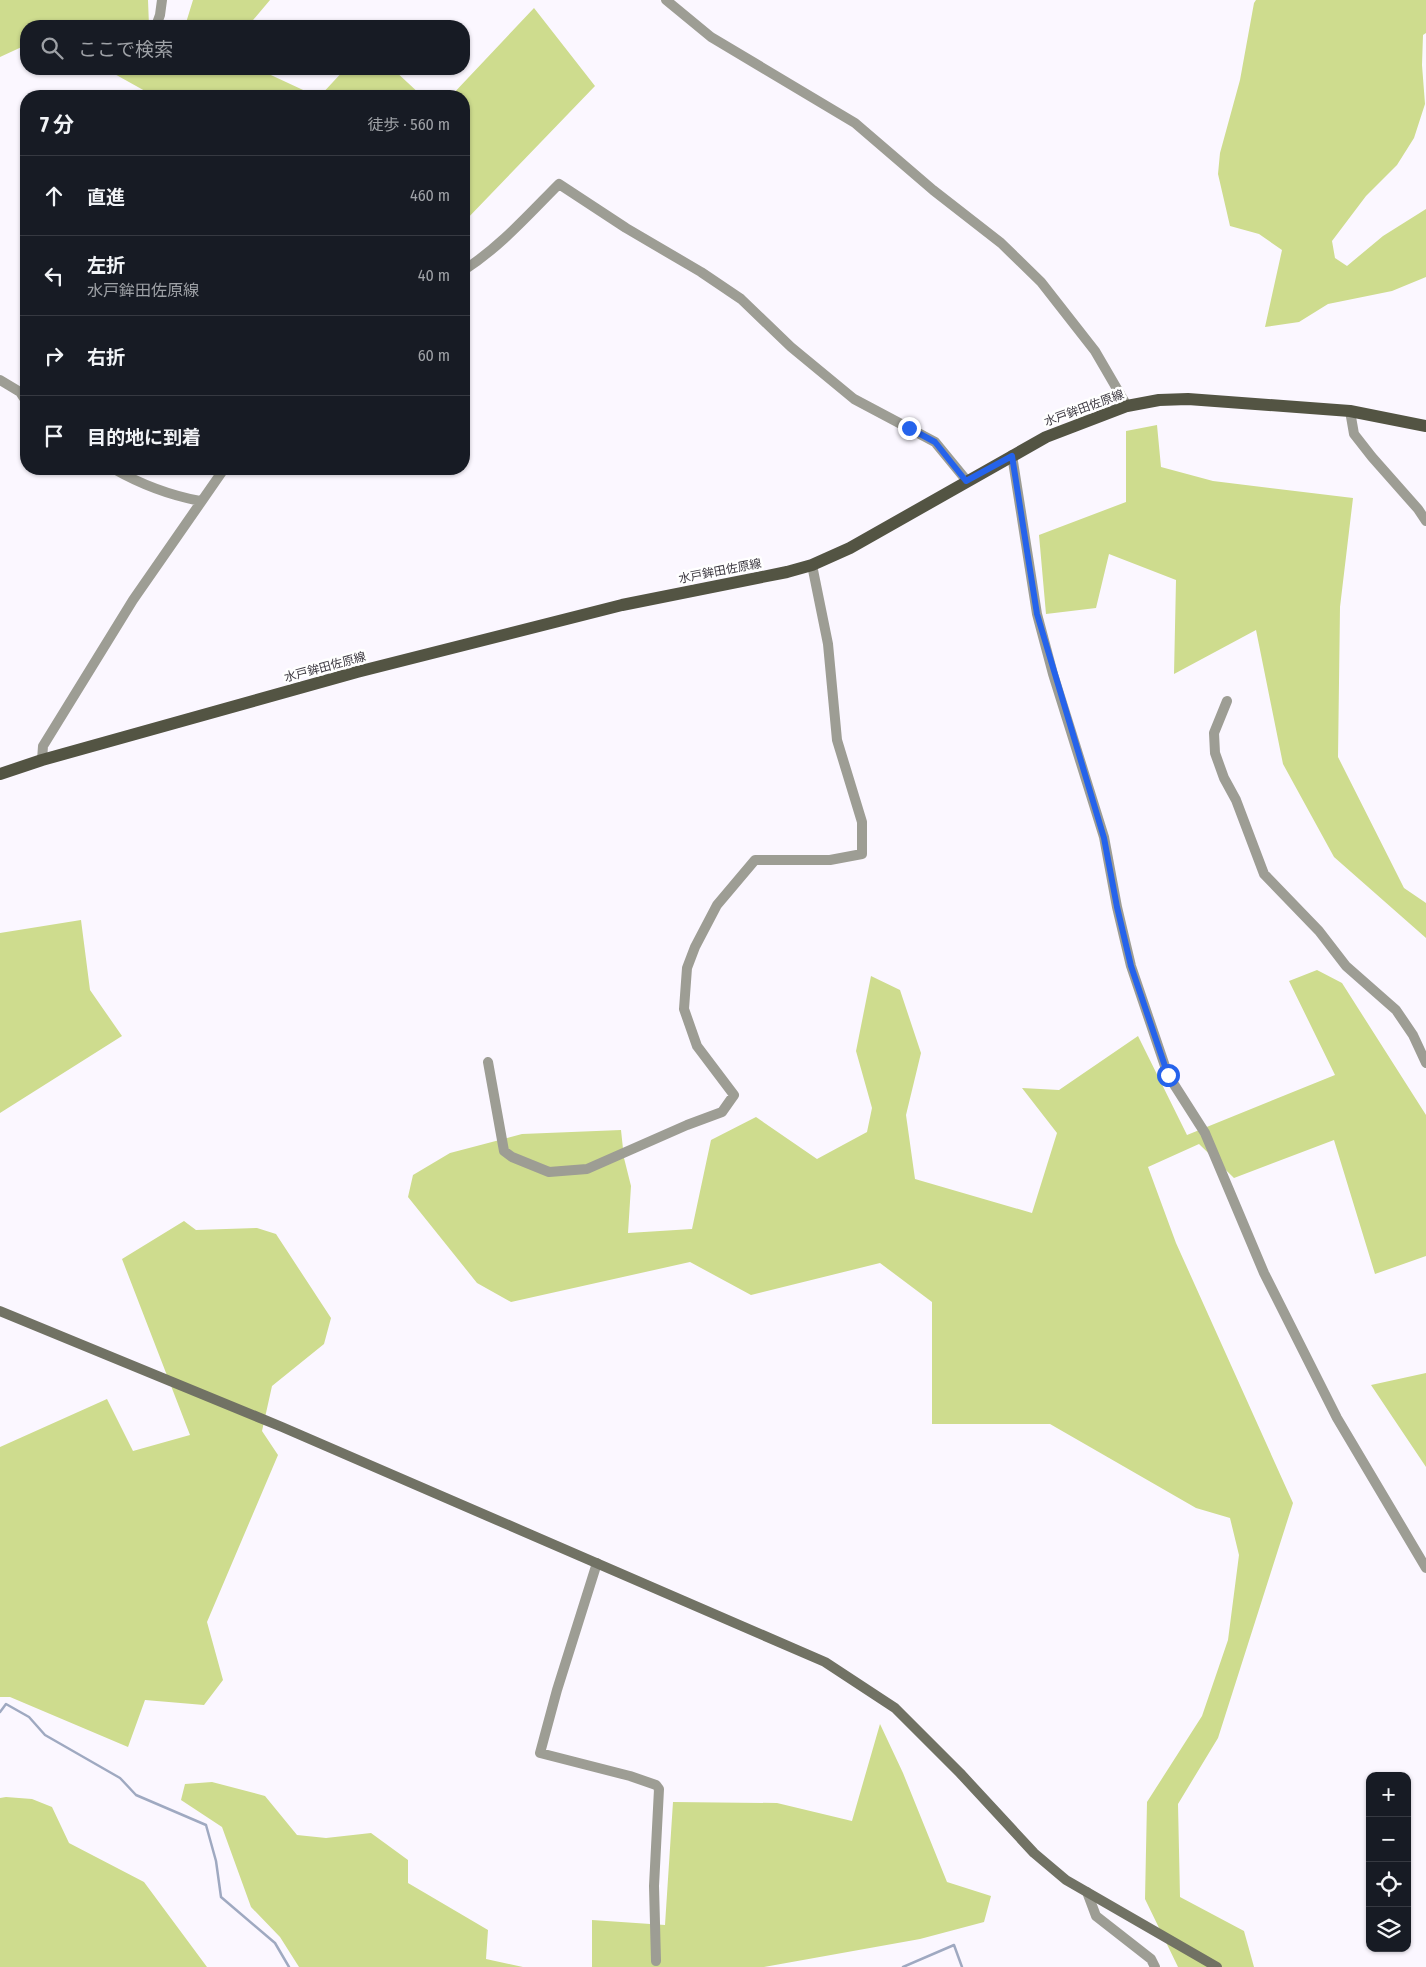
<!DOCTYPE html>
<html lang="ja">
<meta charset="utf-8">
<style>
:root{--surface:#171b24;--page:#242831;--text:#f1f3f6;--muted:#9ea1a6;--line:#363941}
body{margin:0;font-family:"Fira Sans Condensed","Noto Sans JP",sans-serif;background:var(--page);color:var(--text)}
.controls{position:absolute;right:15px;bottom:15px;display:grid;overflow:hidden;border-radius:10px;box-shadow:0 1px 4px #0004}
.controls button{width:45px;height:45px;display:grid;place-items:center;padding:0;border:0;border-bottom:1px solid var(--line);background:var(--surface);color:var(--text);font:25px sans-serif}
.stop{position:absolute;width:15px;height:15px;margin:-11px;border:4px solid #2563eb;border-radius:50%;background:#fff}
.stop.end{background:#2563eb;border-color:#fff;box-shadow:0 1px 5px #0008}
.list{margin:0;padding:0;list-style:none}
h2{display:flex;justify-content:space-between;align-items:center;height:65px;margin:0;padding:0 20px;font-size:21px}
h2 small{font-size:16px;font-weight:400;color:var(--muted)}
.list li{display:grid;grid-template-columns:32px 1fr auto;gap:15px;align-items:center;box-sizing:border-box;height:80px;padding:0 20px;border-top:1px solid var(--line)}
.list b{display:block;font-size:19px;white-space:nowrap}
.list p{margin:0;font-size:16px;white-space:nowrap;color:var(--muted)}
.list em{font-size:16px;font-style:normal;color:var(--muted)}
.icon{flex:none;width:28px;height:28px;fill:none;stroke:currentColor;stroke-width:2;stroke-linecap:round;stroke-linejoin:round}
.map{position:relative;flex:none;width:1426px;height:1967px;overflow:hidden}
.search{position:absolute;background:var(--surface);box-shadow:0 1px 4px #0004;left:20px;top:20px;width:450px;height:55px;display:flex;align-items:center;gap:12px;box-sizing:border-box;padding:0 18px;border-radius:20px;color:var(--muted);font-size:19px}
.panel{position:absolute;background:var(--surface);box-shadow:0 1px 4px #0004;left:20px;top:90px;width:450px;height:385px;border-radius:20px}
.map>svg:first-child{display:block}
.green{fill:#cedc8e}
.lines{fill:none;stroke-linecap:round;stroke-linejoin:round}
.stream{stroke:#9fa9c1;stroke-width:2.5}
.street{stroke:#9d9d94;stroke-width:10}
.secondary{stroke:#717264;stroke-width:10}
.primary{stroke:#535443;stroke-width:12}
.route{stroke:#2563eb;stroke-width:6}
.labels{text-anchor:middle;stroke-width:5;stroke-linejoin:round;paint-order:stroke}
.street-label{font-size:12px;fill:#3c3840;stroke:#fff}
</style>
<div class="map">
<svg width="1426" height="1967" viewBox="0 0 1426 1967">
<rect width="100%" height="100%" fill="#fbf7ff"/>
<path class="green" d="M0 0H148L149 26H26V45L0 57Z
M193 0H270L248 26H185Z
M1256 0H1426V33L1423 35 1422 65 1425 104 1414 138 1397 165 1366 196 1332 241 1335 258 1347 266 1383 236 1426 209V277L1392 291 1328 304 1299 322 1265 327 1282 250 1259 234 1230 226 1218 174 1220 153 1240 80 1254 3Z
M534 8 595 86 464 222V96H451Z
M108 69H155L156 71 163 72 167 69H258L316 96H154L111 72Z
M345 69H393L422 96H320Z
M1157 425 1161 467 1213 481 1353 498 1340 607 1338 757 1404 888 1426 903V938L1334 857 1283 764 1256 630 1174 674 1176 580 1109 554 1096 608 1046 614 1039 535 1126 502V431Z
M81 920 90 990 122 1036 0 1113V933Z
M1317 970 1342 983 1426 1115V1256L1375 1274 1334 1140 1234 1178 1199 1144 1148 1167 1176 1243 1293 1503 1218 1738 1178 1804 1180 1897 1244 1931 1254 1967H1178L1145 1899 1147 1802 1202 1716 1228 1640 1239 1555 1230 1518 1196 1508 1050 1424H932V1302L880 1263 751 1295 690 1262 511 1302 477 1283 408 1197 413 1175 450 1153 522 1134 621 1130 624 1158 631 1186 628 1233 692 1229 711 1140 756 1117 817 1159 867 1132 872 1108 856 1051 871 976 900 990 921 1053 906 1115 915 1179 1032 1213 1057 1133 1022 1088 1059 1090 1138 1036 1187 1135 1335 1075 1289 981Z
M184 1221 196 1230 257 1228 276 1234 331 1318 324 1344 272 1386 262 1431 278 1455 207 1622 223 1680 204 1705 145 1700 128 1747 10 1697H0V1447L107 1399 133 1451 190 1435 122 1259Z
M1426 1373V1467L1371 1385Z
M880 1724 903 1773 947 1882 991 1896 984 1922 920 1939 764 1967H592V1920L665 1925 673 1802 777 1803 852 1821Z
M212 1782 265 1796 297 1835 326 1838 371 1833 408 1860V1883L488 1930 486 1959 523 1967H299L280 1937 251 1907 222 1827 181 1800 185 1784Z
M6 1797 32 1799 52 1807 69 1843 144 1882 207 1967H0V1798Z"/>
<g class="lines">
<path class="stream" d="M0 1712 6 1704 29 1717 45 1735 120 1778 136 1795 206 1825 216 1861 221 1897 275 1943 289 1967
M903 1967 954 1945 962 1967"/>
<path class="street" d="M666 0 711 37 855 123 933 190 1001 243 1041 282 1095 351 1127 406
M156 26 160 15 162 0
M464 270C500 247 529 214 559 184L626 228 701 272 741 299 791 347 854 399 935 442 967 481
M0 380 20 392 26 401
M1350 411 1354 434 1372 457 1418 509 1426 521
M1012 455 1037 614 1053 674 1104 837 1117 907 1131 966 1168 1075 1205 1133 1264 1273 1337 1418 1426 1568
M114 469C142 485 169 495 200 501
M1227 701 1214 733 1215 753 1224 778 1236 800 1264 874 1319 931 1346 966 1396 1010 1413 1035 1426 1063
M42 760 43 746 133 600 224 469
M488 1062 504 1151 512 1157 549 1172 587 1169 687 1125 722 1112 734 1095 697 1046 684 1009 687 968 695 947 717 905 755 860H830L862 854V822L837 740 828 644 812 565
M597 1563 557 1690 540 1753 630 1776 656 1785 659 1789 654 1886 656 1961
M1087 1892 1096 1916 1151 1959 1155 1967"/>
<path class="secondary" d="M0 1311 282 1427 825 1662 895 1708 960 1773 1034 1853 1066 1880 1217 1967"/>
<path class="primary" d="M0 774 42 760 357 672 622 605 787 572 812 565 850 548 1046 437 1127 406 1159 400 1188 399 1350 411 1426 426"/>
</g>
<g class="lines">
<path class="route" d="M909 428 935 442 966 481 1012 456 1037 614 1104 838 1117 907 1131 966 1168 1075"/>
</g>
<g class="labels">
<g class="street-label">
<text transform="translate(1084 408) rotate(-20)" y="4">水戸鉾田佐原線</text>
<text transform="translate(720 571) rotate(-11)" y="4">水戸鉾田佐原線</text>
<text transform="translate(325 667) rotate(-15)" y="4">水戸鉾田佐原線</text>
</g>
</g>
</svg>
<div class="controls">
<button>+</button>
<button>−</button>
<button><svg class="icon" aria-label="locate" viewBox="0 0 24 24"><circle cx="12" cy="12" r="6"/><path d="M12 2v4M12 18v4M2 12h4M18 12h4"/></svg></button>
<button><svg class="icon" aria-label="layers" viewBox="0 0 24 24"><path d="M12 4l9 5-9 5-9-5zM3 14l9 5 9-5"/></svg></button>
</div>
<div class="stop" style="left:1168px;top:1075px"></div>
<div class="stop end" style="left:909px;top:428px"></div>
<div class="search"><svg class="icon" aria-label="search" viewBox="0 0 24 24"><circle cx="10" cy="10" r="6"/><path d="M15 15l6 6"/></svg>ここで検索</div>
<section class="panel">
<h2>7 分<small>徒歩 · 560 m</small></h2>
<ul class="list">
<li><svg class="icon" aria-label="ahead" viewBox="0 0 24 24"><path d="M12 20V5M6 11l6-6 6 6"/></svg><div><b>直進</b></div><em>460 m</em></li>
<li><svg class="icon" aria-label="left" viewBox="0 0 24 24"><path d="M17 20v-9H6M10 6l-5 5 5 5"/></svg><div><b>左折</b><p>水戸鉾田佐原線</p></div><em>40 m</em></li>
<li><svg class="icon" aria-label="right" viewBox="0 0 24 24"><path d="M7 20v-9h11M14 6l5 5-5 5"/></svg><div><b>右折</b></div><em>60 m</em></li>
<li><svg class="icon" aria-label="arrive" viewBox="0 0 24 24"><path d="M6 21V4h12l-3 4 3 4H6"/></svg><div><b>目的地に到着</b></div></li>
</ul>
</section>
</div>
